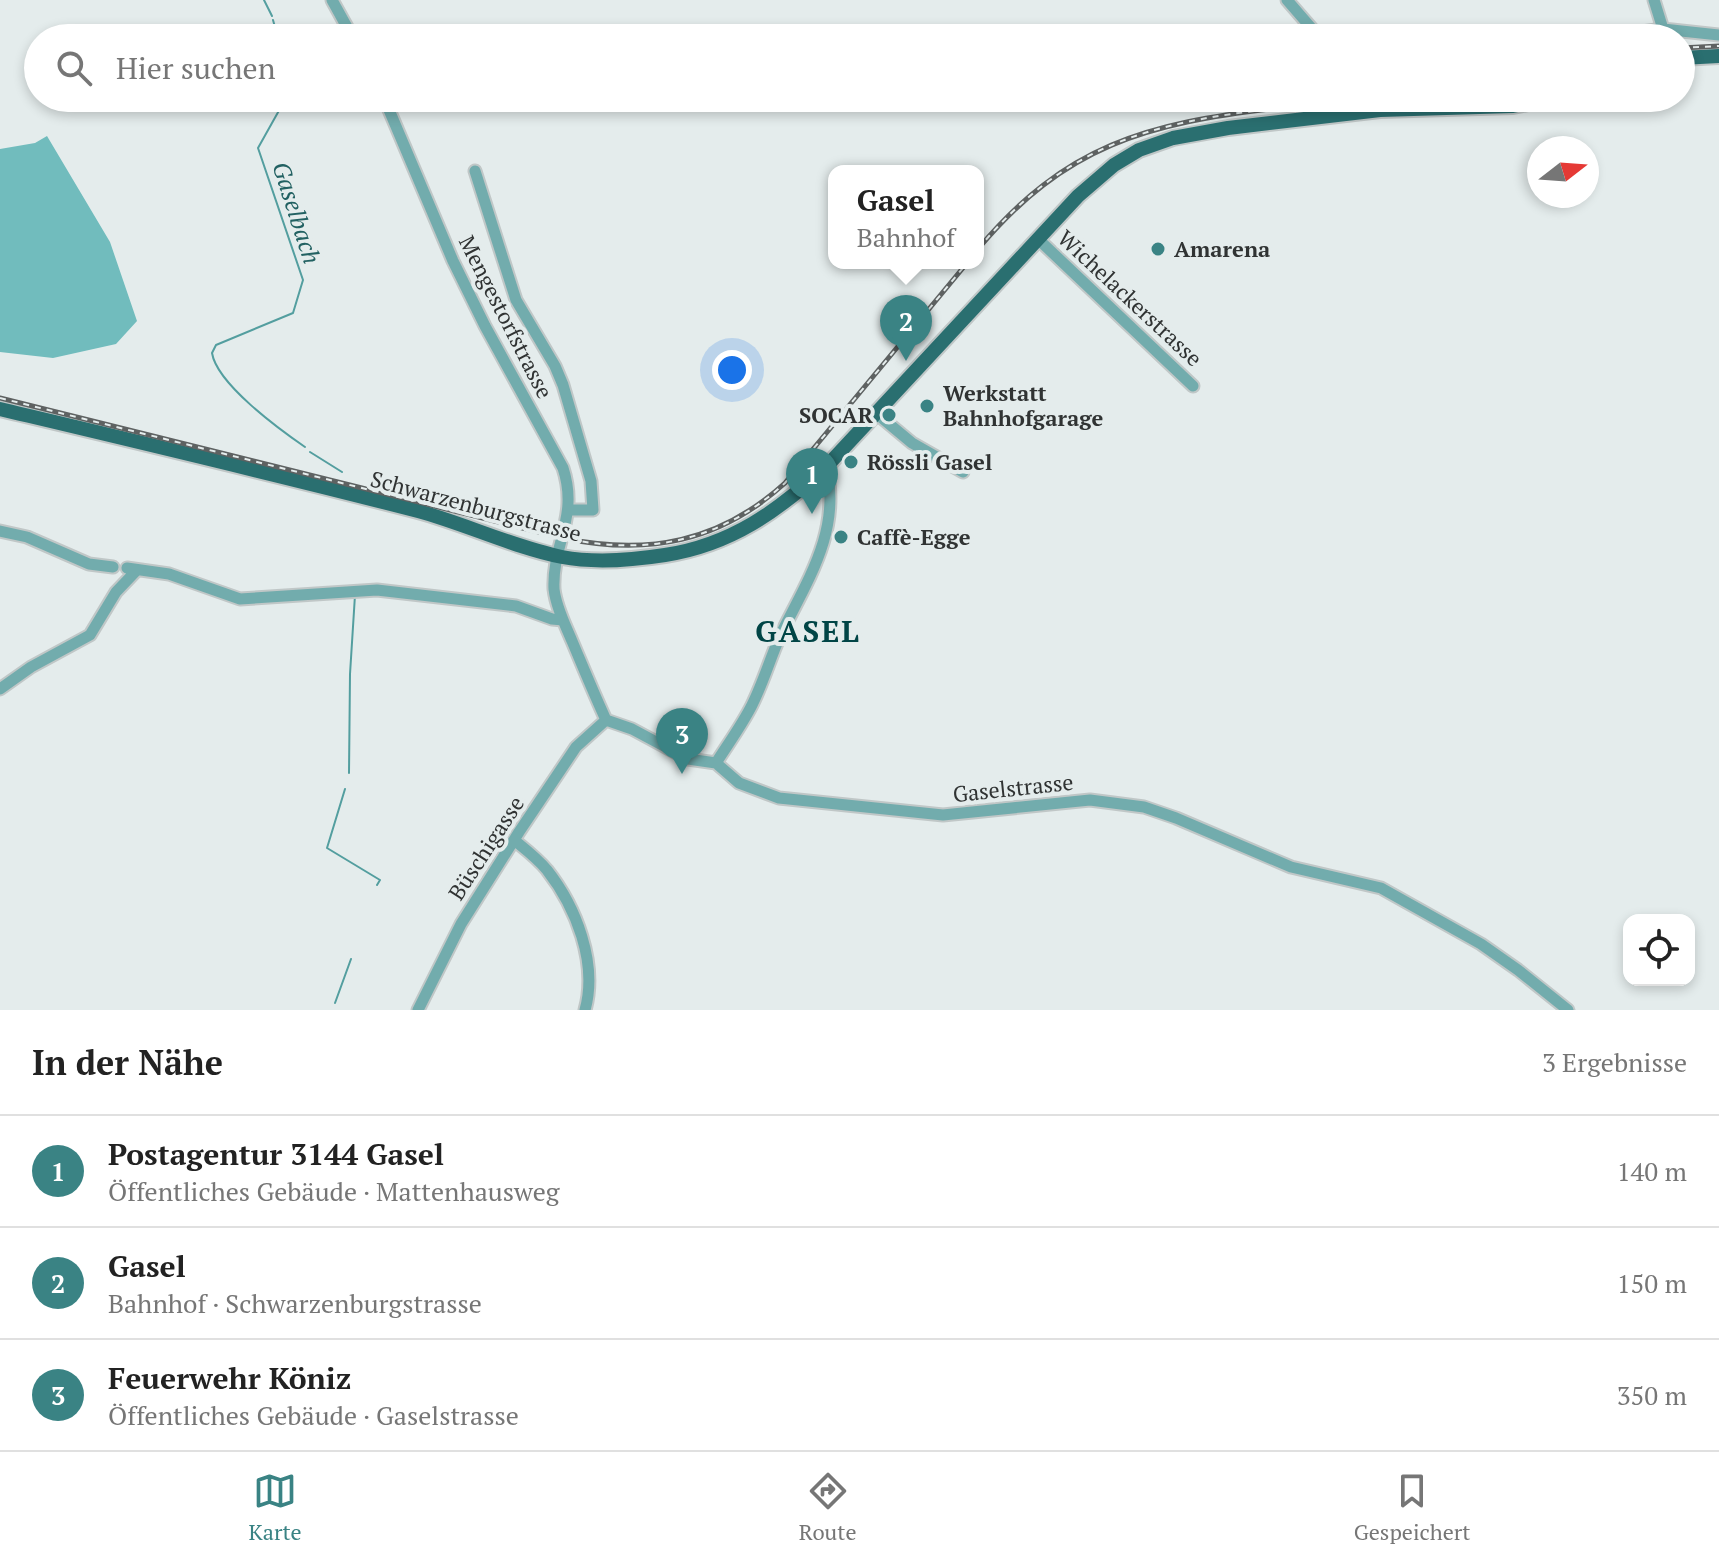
<!DOCTYPE html>
<html lang="de">
<meta charset="utf-8">
<style>
:root{--surface:#fff;--page:#f6f6f6;--text:#222;--muted:#767676;--line:#e0e0e0;--accent:#3a8384}
body{margin:0;font-family:"PT Serif",serif;background:var(--page);color:var(--text)}
.controls{position:absolute;right:24px;bottom:24px;display:grid;overflow:hidden;border-radius:16px;box-shadow:0 4px 12px #0003}
.controls button{width:72px;height:72px;display:grid;place-items:center;padding:0;border:0;border-bottom:2px solid var(--line);background:var(--surface);color:var(--text);font:40px sans-serif}
.compass{position:absolute;left:1527px;top:136px;width:72px;height:72px;border-radius:50%;background:var(--surface);box-shadow:0 4px 12px #0003;rotate:73deg}
.you{position:absolute;left:732px;top:370px;width:28px;height:28px;margin:-20px;border:6px solid #fff;border-radius:50%;background:#1a73e8;box-shadow:0 0 0 12px #1a73e833}
.badge{display:grid;place-items:center;width:52px;height:52px;border-radius:50%;background:var(--accent);color:#fff;font-size:26px;font-weight:700}
.pin{position:absolute;translate:-50% -66px;filter:drop-shadow(0 2px 4px #0008)}
.pin::after{content:'';position:absolute;top:42px;width:28px;height:24px;background:inherit;clip-path:polygon(0 0,100% 0,50% 100%)}
.popup{position:absolute;left:828px;top:165px;width:156px;height:104px;box-sizing:border-box;display:grid;place-content:center;border-radius:16px;background:var(--surface);filter:drop-shadow(0 2px 6px #0005);font-size:26px;white-space:nowrap;color:var(--muted)}
.popup b{font-size:30px;color:var(--text)}
.popup::after{content:'';position:absolute;left:50%;top:100%;margin-left:-16px;border:16px solid transparent;border-top-color:var(--surface)}
.list{margin:0;padding:0;list-style:none}
h2{display:flex;justify-content:space-between;align-items:center;height:104px;margin:0;padding:0 32px;font-size:34px}
h2 small{font-size:26px;font-weight:400;color:var(--muted)}
.list li{display:grid;grid-template-columns:52px 1fr auto;gap:24px;align-items:center;box-sizing:border-box;height:112px;padding:0 32px;border-top:2px solid var(--line)}
.list b{display:block;font-size:30px;white-space:nowrap}
.list p{margin:0;font-size:26px;white-space:nowrap;color:var(--muted)}
.list em{font-size:26px;font-style:normal;color:var(--muted)}
.icon{flex:none;width:44px;height:44px;fill:none;stroke:currentColor;stroke-width:2;stroke-linecap:round;stroke-linejoin:round}
.map{position:relative;flex:none;width:1719px;height:1010px;overflow:hidden}
.search{position:absolute;background:var(--surface);box-shadow:0 4px 12px #0003;left:24px;right:24px;top:24px;height:88px;display:flex;align-items:center;gap:20px;box-sizing:border-box;padding:0 28px;border-radius:44px;color:var(--muted);font-size:30px}
.sheet{height:440px;background:var(--surface)}
nav{display:flex;justify-content:space-around;align-items:center;box-sizing:border-box;height:112px;border-top:2px solid var(--line);background:var(--surface);font-size:22px;color:var(--muted)}
nav a{display:grid;justify-items:center;gap:4px}
nav .on{color:var(--accent)}
.map>svg:first-child{display:block}
.forest{fill:#71bcbd}
.lines{fill:none;stroke-linecap:round;stroke-linejoin:round}
.stream{stroke:#539e9f;stroke-width:2}
.minor-casing{stroke:#c0c7c7;stroke-width:15}
.major-casing{stroke:#c0c7c7;stroke-width:18}
.minor{stroke:#72acad;stroke-width:11}
.major{stroke:#2a6f70;stroke-width:14}
.rail-casing{stroke:#5e6262;stroke-width:5}
.rail{stroke:#e4ecec;stroke-width:2;stroke-dasharray:6;stroke-linecap:butt}
.poi-dot{fill:#3a8384;stroke:#e4ecec;stroke-width:3}
.labels{text-anchor:middle;stroke-width:8;stroke-linejoin:round;paint-order:stroke}
.poi-label{font-size:22px;font-weight:bold;fill:#303333;stroke:#e4ecec;text-anchor:start}
.street-label{font-size:22px;fill:#303333;stroke:#e4ecec}
.water-label{font-size:24px;font-style:italic;fill:#226162;stroke:#e4ecec}
.district-label{font-size:30px;font-weight:bold;letter-spacing:2px;fill:#014546;stroke:#e4ecec}
</style>
<div class="map">
<svg width="1719" height="1010" viewBox="0 0 1719 1010">
<rect width="100%" height="100%" fill="#e4ecec"/>
<path class="forest" d="M47 136 110 242 137 321 116 344 53 358 0 352V149L35 143Z"/>
<g class="lines">
<path class="stream" d="M264 0 272 16
M273 20 278 38
M286 98 258 148 303 280 293 313 216 345 212 353C217 384 279 429 305 447
M310 452 342 472
M349 773 350 674 355 595
M345 789 327 848 380 880 377 885
M335 1003 351 959"/>
<defs>
<path id="minor" d="M332 0 353 38
M1287 0 1320 38
M1654 0 1663 29
M1599 38 1663 29 1719 35
M384 98 453 261 485 326 563 468C579 517 552 544 554 589 556 607 565 624 572 641 583 667 594 694 606 720L632 729 688 759 716 763 739 783 779 798 943 815 1090 800 1144 807 1176 818 1291 867 1381 888 1481 944 1518 970 1568 1010
M475 171 516 300 555 366 563 385 591 481 593 510H569
M1038 239 1193 386
M876 413 912 443 963 472
M0 531 27 537 89 564 113 567
M127 568 169 574 240 599 377 590 516 606 552 619 563 620
M0 689 31 667 90 635 116 592 137 570
M716 763C728 744 742 725 752 705 763 683 770 659 780 636 807 581 842 530 826 467
M514 840C525 849 537 858 547 870 576 907 598 963 585 1010
M418 1010 461 924 519 832 576 747 606 720"/>
<path id="major" d="M1681 58 1719 56
M0 409C139 442 279 475 418 511 466 524 513 547 562 557 594 563 633 560 665 555 731 545 778 511 826 467L1078 196 1114 165 1139 150 1173 138 1228 128 1380 110 1513 106 1553 98"/>
</defs>
<use href="#minor" class="minor-casing"/>
<use href="#major" class="major-casing"/>
<use href="#minor" class="minor"/>
<use href="#major" class="major"/>
<defs>
<path id="rail" d="M1681 48 1719 46
M978 249C1065 145 1147 123 1278 108 1318 104 1358 99 1399 98
M0 398 563 538C648 556 720 542 785 483L967 263"/>
</defs>
<use href="#rail" class="rail-casing"/>
<use href="#rail" class="rail"/>
</g>
<g class="poi-dot">
<circle cx="1158" cy="249" r="8"/>
<circle cx="927" cy="406" r="8"/>
<circle cx="889" cy="415" r="8"/>
<circle cx="851" cy="462" r="8"/>
<circle cx="841" cy="537" r="8"/>
</g>
<g class="labels">
<g class="poi-label">
<text x="1174" y="257">Amarena</text>
<text x="943" y="401">Werkstatt<tspan x="943" dy="25">Bahnhofgarage</tspan></text>
<text x="873" y="423" text-anchor="end">SOCAR</text>
<text x="867" y="470">Rössli Gasel</text>
<text x="857" y="545">Caffè-Egge</text>
</g>
<g class="street-label">
<text transform="translate(1130 298) rotate(43)" y="8">Wichelackerstrasse</text>
<text transform="translate(506 317) rotate(63)" y="8">Mengestorfstrasse</text>
<text transform="translate(476 506) rotate(15)" y="8">Schwarzenburgstrasse</text>
<text transform="translate(1013 788) rotate(-6)" y="8">Gaselstrasse</text>
<text transform="translate(486 848) rotate(-57)" y="8">Büschigasse</text>
</g>
<g class="water-label">
<text transform="translate(296 213) rotate(72)" y="8">Gaselbach</text>
</g>
<g class="district-label">
<text x="808" y="642">GASEL</text>
</g>
</g>
</svg>
<div class="controls">
<button><svg class="icon" aria-label="locate" viewBox="0 0 24 24"><circle cx="12" cy="12" r="6"/><path d="M12 2v4M12 18v4M2 12h4M18 12h4"/></svg></button>
</div>
<svg class="compass" viewBox="-18 -18 36 36"><path d="M0-13l5 13h-10z" fill="#e53935"/><path d="M0 13l5-13h-10z" fill="#767676"/></svg>
<div class="you"></div>
<div class="pin badge" style="left:812px;top:514px">1</div>
<div class="pin badge" style="left:906px;top:361px">2</div>
<div class="popup"><b>Gasel</b>Bahnhof</div>
<div class="pin badge" style="left:682px;top:774px">3</div>
<div class="search"><svg class="icon" aria-label="search" viewBox="0 0 24 24"><circle cx="10" cy="10" r="6"/><path d="M15 15l6 6"/></svg>Hier suchen</div>
</div>
<section class="sheet">
<h2>In der Nähe<small>3 Ergebnisse</small></h2>
<ul class="list">
<li><span class="badge">1</span><div><b>Postagentur 3144 Gasel</b><p>Öffentliches Gebäude · Mattenhausweg</p></div><em>140 m</em></li>
<li><span class="badge">2</span><div><b>Gasel</b><p>Bahnhof · Schwarzenburgstrasse</p></div><em>150 m</em></li>
<li><span class="badge">3</span><div><b>Feuerwehr Köniz</b><p>Öffentliches Gebäude · Gaselstrasse</p></div><em>350 m</em></li>
</ul>
</section>
<nav>
<a class="on"><svg class="icon" aria-label="map" viewBox="0 0 24 24"><path d="M3 6l6-2 6 2 6-2v14l-6 2-6-2-6 2zM9 4v14M15 6v14"/></svg>Karte</a>
<a><svg class="icon" aria-label="directions" viewBox="0 0 24 24"><path d="M12 3l9 9-9 9-9-9zM9 14v-3h6M13 9l2 2-2 2"/></svg>Route</a>
<a><svg class="icon" aria-label="saved" viewBox="0 0 24 24"><path d="M7 4h10v16l-5-4-5 4z"/></svg>Gespeichert</a>
</nav>
